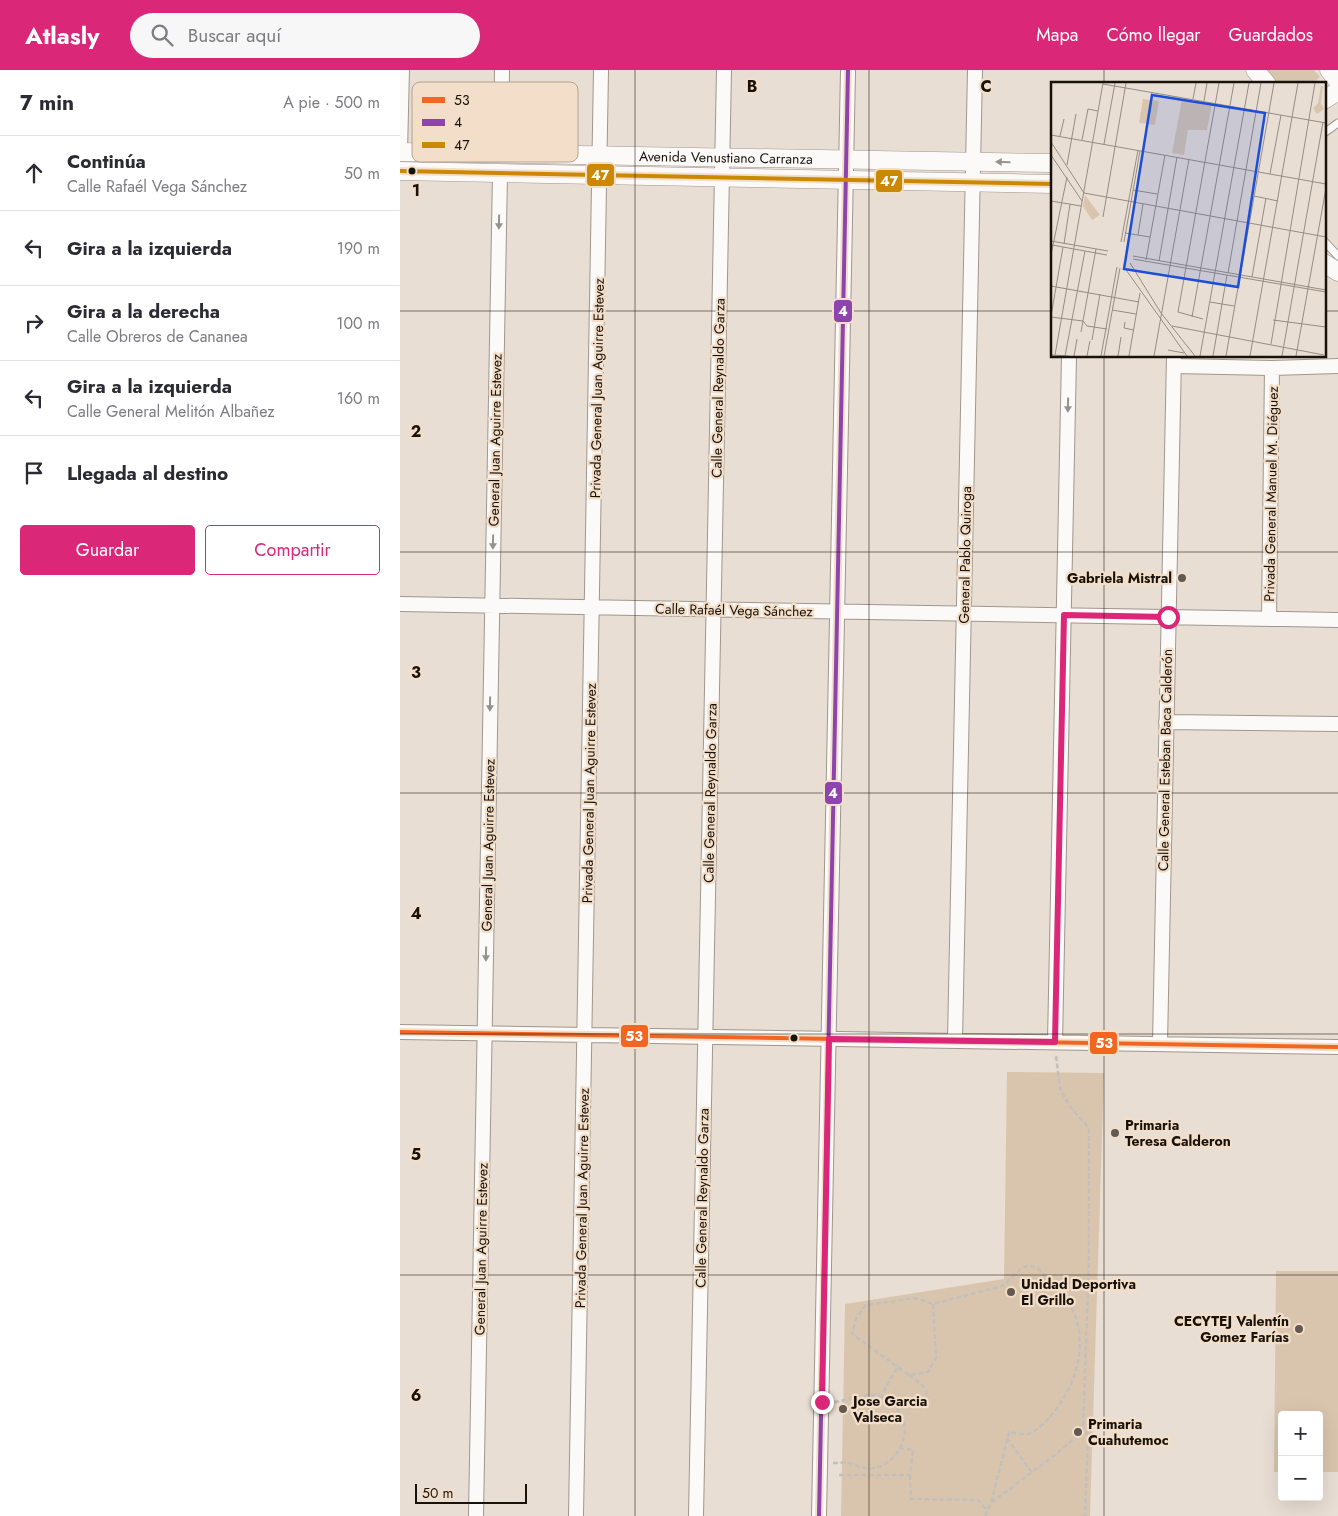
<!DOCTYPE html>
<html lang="es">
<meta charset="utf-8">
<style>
:root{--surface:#fff;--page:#f7f7f7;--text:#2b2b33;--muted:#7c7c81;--line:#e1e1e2;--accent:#db2777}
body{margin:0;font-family:Jost,sans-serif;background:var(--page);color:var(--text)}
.controls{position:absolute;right:15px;bottom:15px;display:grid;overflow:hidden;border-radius:5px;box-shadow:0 5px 20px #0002}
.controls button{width:45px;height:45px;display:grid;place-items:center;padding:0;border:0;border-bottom:1px solid var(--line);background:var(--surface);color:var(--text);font:25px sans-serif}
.scale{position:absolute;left:15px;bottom:12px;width:112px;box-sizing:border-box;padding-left:5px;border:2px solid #19120a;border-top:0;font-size:14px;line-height:18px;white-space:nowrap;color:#19120a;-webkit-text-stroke:4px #f3dfc9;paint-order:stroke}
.stop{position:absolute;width:15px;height:15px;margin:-11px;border:4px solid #db2777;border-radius:50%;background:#fff}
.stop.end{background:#db2777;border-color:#fff;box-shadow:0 1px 5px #0008}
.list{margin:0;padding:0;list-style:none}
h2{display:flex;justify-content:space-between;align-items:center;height:65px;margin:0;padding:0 20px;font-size:21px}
h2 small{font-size:16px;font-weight:400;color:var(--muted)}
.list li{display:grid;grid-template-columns:32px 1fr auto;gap:15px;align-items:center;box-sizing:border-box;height:75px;padding:0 20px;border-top:1px solid var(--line)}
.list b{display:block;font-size:19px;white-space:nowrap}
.list p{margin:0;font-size:16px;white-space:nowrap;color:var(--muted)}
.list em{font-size:16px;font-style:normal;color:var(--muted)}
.actions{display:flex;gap:10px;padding:15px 20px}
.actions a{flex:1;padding:11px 0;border:1px solid var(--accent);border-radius:5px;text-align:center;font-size:18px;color:var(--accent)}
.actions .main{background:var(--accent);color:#fff}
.icon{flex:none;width:28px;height:28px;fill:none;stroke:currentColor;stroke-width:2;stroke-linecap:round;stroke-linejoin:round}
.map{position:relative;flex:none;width:938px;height:1446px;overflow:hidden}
header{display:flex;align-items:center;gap:30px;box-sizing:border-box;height:70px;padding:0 25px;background:var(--accent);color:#fff}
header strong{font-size:24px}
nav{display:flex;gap:28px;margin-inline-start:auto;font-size:18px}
.search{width:350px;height:45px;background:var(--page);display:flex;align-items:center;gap:12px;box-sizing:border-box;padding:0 18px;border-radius:28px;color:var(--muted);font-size:19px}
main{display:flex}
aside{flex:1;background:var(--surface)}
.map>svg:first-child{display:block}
.green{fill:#d9c5ae}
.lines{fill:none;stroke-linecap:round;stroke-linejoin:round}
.service-casing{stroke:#9f968e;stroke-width:9}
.minor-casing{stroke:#9f968e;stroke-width:16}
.tertiary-casing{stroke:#9f968e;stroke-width:19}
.path{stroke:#c3c0bc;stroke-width:2.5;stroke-dasharray:5 2.5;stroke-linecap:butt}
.service{stroke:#fcfaf8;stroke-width:7}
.minor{stroke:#fcfaf8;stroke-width:14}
.tertiary{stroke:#fcfaf8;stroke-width:18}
.bus-1-casing{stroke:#f3dfc9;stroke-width:8}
.bus-2-casing{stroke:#f3dfc9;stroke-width:8}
.bus-3-casing{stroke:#f3dfc9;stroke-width:8}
.bus-1{stroke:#f26522;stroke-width:4}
.bus-2{stroke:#8e44ad;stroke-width:4}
.bus-3{stroke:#cb8802;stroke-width:4}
.oneway{fill:#96928d}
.route{stroke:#db2777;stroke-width:6}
.grid{fill:none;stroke:#19120a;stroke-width:1;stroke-opacity:0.55}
.bus-dot{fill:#19120a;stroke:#f3dfc9;stroke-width:2}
.poi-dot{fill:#625950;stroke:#f3dfc9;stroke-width:2}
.labels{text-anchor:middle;stroke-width:4.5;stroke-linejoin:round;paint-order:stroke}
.street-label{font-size:14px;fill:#19120a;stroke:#f3dfc9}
.poi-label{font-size:14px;font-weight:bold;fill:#19120a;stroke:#f3dfc9;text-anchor:start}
.inset-road{fill:none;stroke:#968c83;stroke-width:1}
.view{fill:#1d4ed8;fill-opacity:0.15;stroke:#1d4ed8;stroke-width:2.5}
.inset-edge{fill:none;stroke:#19120a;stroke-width:2.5}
.key{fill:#f3dfc9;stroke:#b2a290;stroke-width:1}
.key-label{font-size:14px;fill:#19120a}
.grid-label{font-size:16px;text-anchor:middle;font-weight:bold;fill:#19120a;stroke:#f3dfc9;stroke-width:4.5;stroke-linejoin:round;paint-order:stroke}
.line-badge{stroke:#f3dfc9;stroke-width:2}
.badge-label{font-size:14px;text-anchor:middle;font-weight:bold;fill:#fff}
</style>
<header>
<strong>Atlasly</strong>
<div class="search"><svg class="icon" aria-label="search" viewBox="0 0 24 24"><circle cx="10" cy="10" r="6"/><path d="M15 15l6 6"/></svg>Buscar aquí</div>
<nav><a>Mapa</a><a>Cómo llegar</a><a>Guardados</a></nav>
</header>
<main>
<aside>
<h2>7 min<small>A pie · 500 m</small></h2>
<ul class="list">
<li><svg class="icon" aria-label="ahead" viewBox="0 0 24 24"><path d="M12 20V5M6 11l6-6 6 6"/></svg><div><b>Continúa</b><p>Calle Rafaél Vega Sánchez</p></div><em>50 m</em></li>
<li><svg class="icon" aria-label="left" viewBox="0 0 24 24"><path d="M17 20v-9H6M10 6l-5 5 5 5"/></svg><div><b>Gira a la izquierda</b></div><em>190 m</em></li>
<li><svg class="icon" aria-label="right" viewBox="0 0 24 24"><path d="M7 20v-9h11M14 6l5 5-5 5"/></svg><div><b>Gira a la derecha</b><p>Calle Obreros de Cananea</p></div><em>100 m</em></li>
<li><svg class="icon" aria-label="left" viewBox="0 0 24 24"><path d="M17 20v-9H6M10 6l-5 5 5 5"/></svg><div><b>Gira a la izquierda</b><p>Calle General Melitón Albañez</p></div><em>160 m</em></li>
<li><svg class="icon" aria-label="arrive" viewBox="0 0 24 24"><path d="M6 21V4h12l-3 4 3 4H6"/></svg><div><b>Llegada al destino</b></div></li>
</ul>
<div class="actions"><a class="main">Guardar</a><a>Compartir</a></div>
</aside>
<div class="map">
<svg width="938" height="1446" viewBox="0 0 938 1446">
<rect width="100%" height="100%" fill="#e9ded3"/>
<path class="green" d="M866 0H914L920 7 912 14H878Z
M607 1002 704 1003 690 1446H441L445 1234 604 1209Z
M876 1201H938V1402H919V1345H882V1402H874Z"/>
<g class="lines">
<defs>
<path id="service" d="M924 63 938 53
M924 171 938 186"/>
<path id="minor" d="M0 81 2 0
M101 84 102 0
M774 296 872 298 938 296
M0 534 938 550
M869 549 872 298
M766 652 938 654
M0 962 938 977
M555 970 575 0
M655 972 669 286
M760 974 774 286
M76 1446 100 103
M176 1446 201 0
M296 1446 324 0
M419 1446 448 0"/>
<g id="tertiary">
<path d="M855 0 867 14"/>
<path d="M929 0 938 11"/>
<path d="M924 30 938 21"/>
<path id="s1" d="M0 82 652 93"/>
<path d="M0 101 652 114"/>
<path d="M924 193 938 202"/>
</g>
</defs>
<use href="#service" class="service-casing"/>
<use href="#minor" class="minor-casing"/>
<use href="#tertiary" class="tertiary-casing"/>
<path class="path" d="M656 986 660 1019 671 1038 689 1058V1189L683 1360
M533 1234 536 1288 528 1302 509 1305 452 1264 456 1249 466 1235 515 1228 533 1234 602 1216C611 1211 619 1196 629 1196 638 1195 644 1205 650 1211 660 1222 671 1234 676 1248 687 1284 673 1321 649 1348 643 1354 637 1361 628 1364 623 1365 615 1363 609 1362L591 1433
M509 1305C520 1313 529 1318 527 1332
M434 1332C451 1330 464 1322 481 1326
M607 1368 632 1403
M433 1393C438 1393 444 1392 449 1393 459 1395 464 1400 475 1398 497 1393 512 1365 501 1345 497 1337 488 1332 481 1326L497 1298
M439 1405H510L513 1380 500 1378
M510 1405 511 1429 578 1430 586 1439
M585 1446 591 1433 659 1382 683 1360 688 1364 685 1446"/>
<use href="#service" class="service"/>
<use href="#minor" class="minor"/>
<use href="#tertiary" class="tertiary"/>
<defs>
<path id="bus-1" d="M0 962 938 977"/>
<path id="bus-2" d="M419 1446 448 0"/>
<path id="bus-3" d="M0 101 652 114"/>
</defs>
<use href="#bus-1" class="bus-1-casing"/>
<use href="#bus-2" class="bus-2-casing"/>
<use href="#bus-3" class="bus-3-casing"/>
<use href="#bus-1" class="bus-1"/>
<use href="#bus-2" class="bus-2"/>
<use href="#bus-3" class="bus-3"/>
</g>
<defs><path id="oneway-solid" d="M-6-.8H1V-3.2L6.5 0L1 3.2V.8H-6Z" transform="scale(1.25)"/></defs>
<g class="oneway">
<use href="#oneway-solid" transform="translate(603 92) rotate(-179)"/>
<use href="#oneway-solid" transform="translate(99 152) rotate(91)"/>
<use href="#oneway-solid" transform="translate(668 335) rotate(91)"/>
<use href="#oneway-solid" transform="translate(93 472) rotate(91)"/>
<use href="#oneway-solid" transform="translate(90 634) rotate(91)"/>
<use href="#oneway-solid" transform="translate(86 884) rotate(91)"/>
</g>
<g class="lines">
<path class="route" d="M422 1332 429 969 655 972 664 545 768 547"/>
</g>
<path class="grid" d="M235 0V1446M469 0V1446M704 0V14M0 241H652M924 241H938M704 286V1446M0 482H938M0 723H938M0 964H938M0 1205H938"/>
<g class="bus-dot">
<circle cx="12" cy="101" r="4.5"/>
<circle cx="394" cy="968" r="4.5"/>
</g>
<g class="poi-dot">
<circle cx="782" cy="508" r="5"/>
<circle cx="715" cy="1063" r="5"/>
<circle cx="611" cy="1222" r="5"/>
<circle cx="899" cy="1259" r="5"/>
<circle cx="443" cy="1339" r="5"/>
<circle cx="678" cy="1362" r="5"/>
</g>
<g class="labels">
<g class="street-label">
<text dy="5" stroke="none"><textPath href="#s1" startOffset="326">Avenida Venustiano Carranza</textPath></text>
<text transform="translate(197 318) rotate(-89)" y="5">Privada General Juan Aguirre Estevez</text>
<text transform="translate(318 318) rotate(-89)" y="5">Calle General Reynaldo Garza</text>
<text transform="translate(95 370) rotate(-89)" y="5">General Juan Aguirre Estevez</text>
<text transform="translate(871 424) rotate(-89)" y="5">Privada General Manuel M. Diéguez</text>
<text transform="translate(565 485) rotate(-89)" y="5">General Pablo Quiroga</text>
<text transform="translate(334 540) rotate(1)" y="5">Calle Rafaél Vega Sánchez</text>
<text transform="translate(765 690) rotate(-89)" y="5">Calle General Esteban Baca Calderón</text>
<text transform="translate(189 723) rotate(-89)" y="5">Privada General Juan Aguirre Estevez</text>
<text transform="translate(310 723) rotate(-89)" y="5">Calle General Reynaldo Garza</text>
<text transform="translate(88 775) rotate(-89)" y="5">General Juan Aguirre Estevez</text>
<text transform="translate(182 1128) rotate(-89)" y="5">Privada General Juan Aguirre Estevez</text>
<text transform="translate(302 1128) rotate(-89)" y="5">Calle General Reynaldo Garza</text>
<text transform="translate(81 1179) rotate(-89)" y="5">General Juan Aguirre Estevez</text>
</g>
<g class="poi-label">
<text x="772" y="513" text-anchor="end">Gabriela Mistral</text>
<text x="725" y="1060">Primaria<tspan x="725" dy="16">Teresa Calderon</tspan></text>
<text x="621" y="1219">Unidad Deportiva<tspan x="621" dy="16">El Grillo</tspan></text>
<text x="889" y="1256" text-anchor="end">CECYTEJ Valentín<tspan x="889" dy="16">Gomez Farías</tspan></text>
<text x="453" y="1336">Jose Garcia<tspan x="453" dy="16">Valseca</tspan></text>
<text x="688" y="1359">Primaria<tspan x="688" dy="16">Cuahutemoc</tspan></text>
</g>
</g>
<g transform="translate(651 12)">
<rect width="275" height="275" fill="#e9ded3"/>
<path d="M270 4H272L270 21 273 27 266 32 262 26 267 21ZM92 17 108 19 104 43 88 41ZM131 17 161 22 156 48H137L133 73 121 71ZM34 113 49 133 41 138 32 124Z" fill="#d9c5ae"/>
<path class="inset-road" d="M52 2 275 41M142 17 145 1M153 19 156 1M0 53 275 102M9 54 13 37M31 58 37 27 47 29M0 60 33 111 275 155M53 62 64 1M0 73 31 119M16 83 25 32M219 92 230 33M82 108 106 112M203 114 227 119M0 119 30 124M52 135 75 1M74 151 99 155M87 153 92 122M0 159 57 169M70 160 87 68M73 160 89 69M13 162 19 122M1 163 56 173M0 173 16 95M82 174 275 208M82 177 275 210M95 178 114 73M108 179 126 75M79 181 110 231 144 274M73 185 136 274M177 191 210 1M201 195 215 116M0 204 88 220M159 220 183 224M61 228 85 232M0 234 12 165M0 235 32 239 36 244 56 247M141 235 183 1M152 237 127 230 168 1M222 238 275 245M74 240 73 246 83 248M121 244 273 273M30 250 45 167M41 258 49 212M220 262 264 1M117 268 133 271M0 273 18 274M4 273 52 1M14 274 34 169M23 274 26 257M36 274 39 259M50 274 66 185M53 274 69 186M67 274 70 255M78 274 89 211M103 274 138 77M149 274 198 1M162 274 176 193M175 274 223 1M199 274 247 1M231 274 272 40M245 274 275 106"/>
<path class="view" d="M101 13 214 31 187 205 73 187Z"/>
<rect width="275" height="275" class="inset-edge"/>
</g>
<rect x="12" y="12" width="166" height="80" rx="8" class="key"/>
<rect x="22" y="27" width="23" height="6" fill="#f26522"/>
<rect x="22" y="49" width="23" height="7" fill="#8e44ad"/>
<rect x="22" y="72" width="23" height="6" fill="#cb8802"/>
<g class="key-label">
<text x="54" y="35">53</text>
<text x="54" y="57">4</text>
<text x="54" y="80">47</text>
</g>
<g class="grid-label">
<text x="352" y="22">B</text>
<text x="586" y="22">C</text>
<text x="16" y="126">1</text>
<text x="16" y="367">2</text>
<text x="16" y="608">3</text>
<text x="16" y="849">4</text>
<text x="16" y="1090">5</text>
<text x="16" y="1331">6</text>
</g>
<g class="line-badge">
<rect x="186" y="93" width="29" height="24" rx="5" fill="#cb8802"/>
<rect x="475" y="99" width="28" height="24" rx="5" fill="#cb8802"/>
<rect x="433" y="229" width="20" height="24" rx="5" fill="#8e44ad"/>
<rect x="424" y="711" width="19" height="24" rx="5" fill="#8e44ad"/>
<rect x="220" y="954" width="29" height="24" rx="5" fill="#f26522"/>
<rect x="689" y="961" width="29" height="24" rx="5" fill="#f26522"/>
</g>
<g class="badge-label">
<text x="200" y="110">47</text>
<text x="489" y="116">47</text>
<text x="443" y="246">4</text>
<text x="433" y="728">4</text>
<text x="234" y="971">53</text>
<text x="704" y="978">53</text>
</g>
</svg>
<div class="controls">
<button>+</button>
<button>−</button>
</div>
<div class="scale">50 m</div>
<div class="stop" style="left:768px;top:547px"></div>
<div class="stop end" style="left:422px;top:1332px"></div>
</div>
</main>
